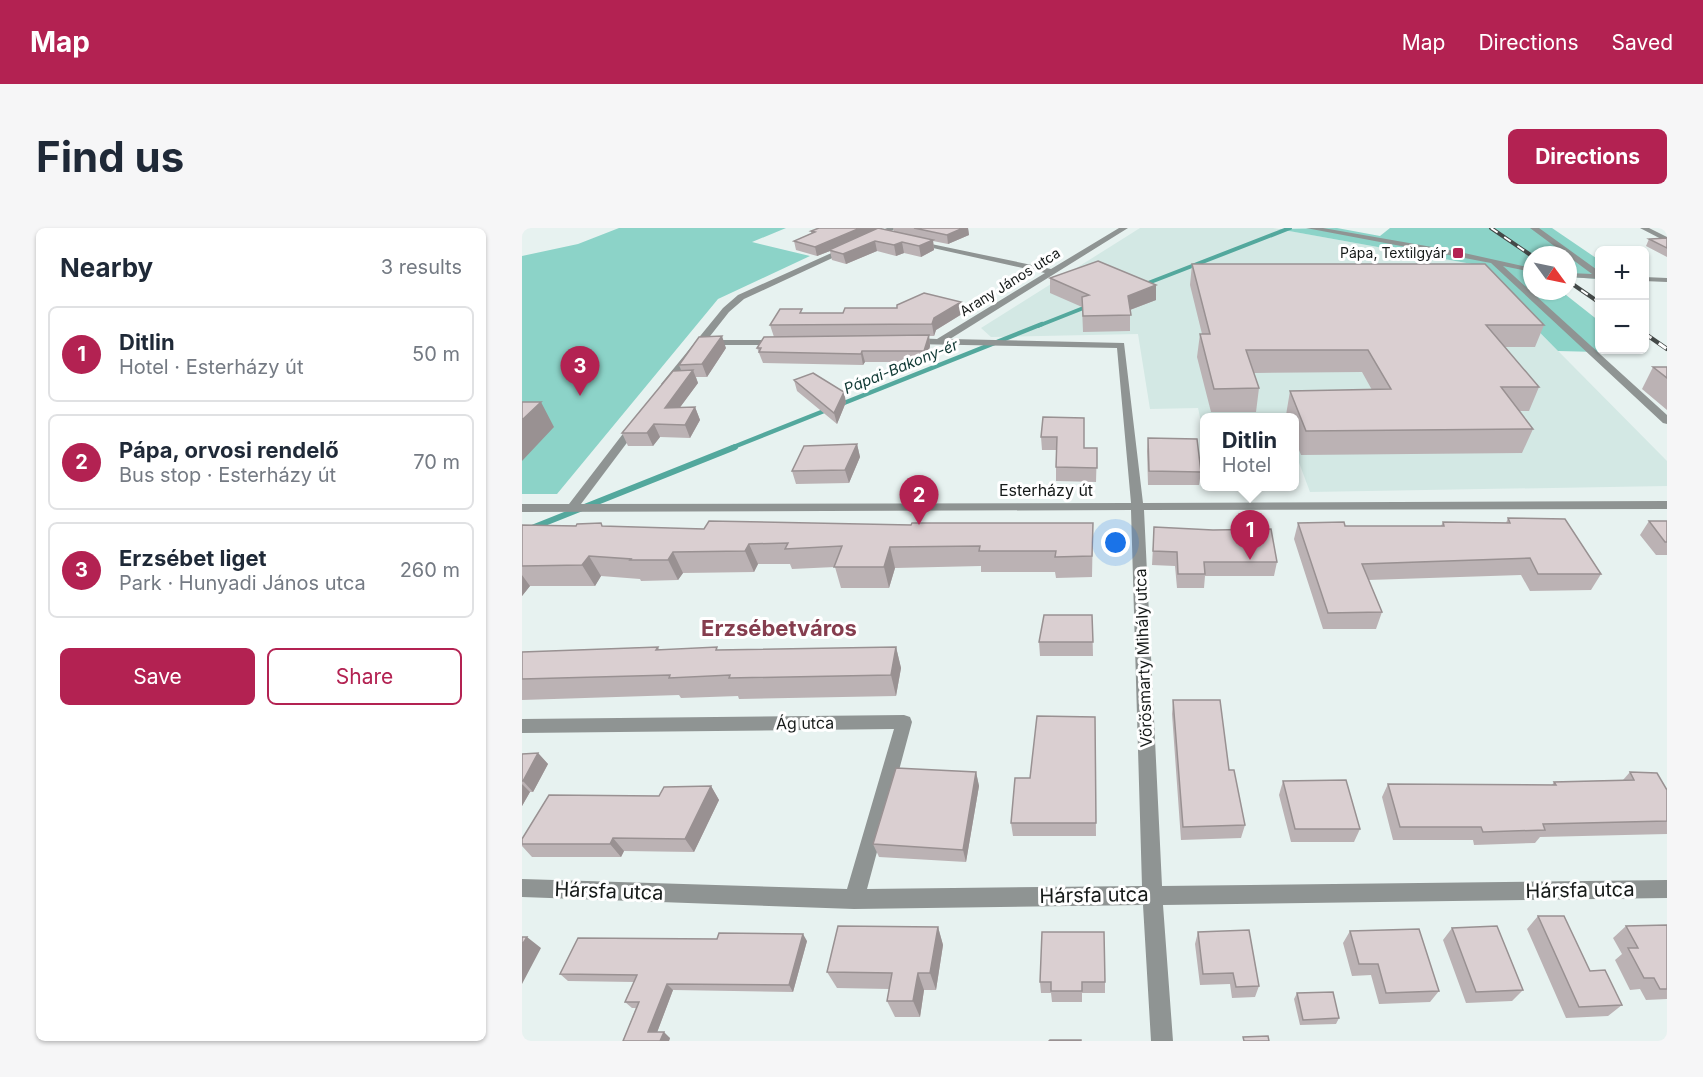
<!DOCTYPE html>
<meta charset="utf-8">
<style>
:root{--surface:#fff;--page:#f6f6f7;--text:#1f2937;--muted:#747a83;--line:#e0e1e3;--accent:#b32252}
body{margin:0;font-family:Inter,sans-serif;background:var(--page);color:var(--text)}
.controls{position:absolute;right:18px;top:18px;display:grid;overflow:hidden;border-radius:9px;box-shadow:0 2px 4px #0004}
.controls button{width:54px;height:54px;display:grid;place-items:center;padding:0;border:0;border-bottom:2px solid var(--line);background:var(--surface);color:var(--text);font:30px sans-serif}
.compass{position:absolute;left:1001px;top:18px;width:54px;height:54px;border-radius:50%;background:var(--surface);box-shadow:0 2px 4px #0004;rotate:123deg}
.you{position:absolute;left:594px;top:315px;width:21px;height:21px;margin:-15px;border:4px solid #fff;border-radius:50%;background:#1a73e8;box-shadow:0 0 0 9px #1a73e833}
.badge{display:grid;place-items:center;width:39px;height:39px;border-radius:50%;background:var(--accent);color:#fff;font-size:20px;font-weight:700}
.pin{position:absolute;translate:-50% -50px;filter:drop-shadow(0 2px 3px #0008)}
.pin::after{content:'';position:absolute;top:32px;width:21px;height:18px;background:inherit;clip-path:polygon(0 0,100% 0,50% 100%)}
.popup{position:absolute;left:678px;top:185px;width:99px;height:78px;box-sizing:border-box;display:grid;place-content:center;border-radius:9px;background:var(--surface);filter:drop-shadow(0 2px 4px #0005);font-size:20px;white-space:nowrap;color:var(--muted)}
.popup b{font-size:22px;color:var(--text)}
.popup::after{content:'';position:absolute;left:50%;top:100%;margin-left:-12px;border:12px solid transparent;border-top-color:var(--surface)}
.list{margin:0;padding:0;list-style:none}
h2{display:flex;justify-content:space-between;align-items:center;height:78px;margin:0;padding:0 24px;font-size:26px}
h2 small{font-size:20px;font-weight:400;color:var(--muted)}
.list li{display:grid;grid-template-columns:39px 1fr auto;gap:18px;align-items:center;box-sizing:border-box;height:96px;margin:0 12px 12px;padding:0 12px;border:2px solid var(--line);border-radius:9px}
.list b{display:block;font-size:22px;white-space:nowrap}
.list p{margin:0;font-size:20px;white-space:nowrap;color:var(--muted)}
.list em{font-size:20px;font-style:normal;color:var(--muted)}
.actions{display:flex;gap:12px;padding:18px 24px}
.actions a{flex:1;padding:14px 0;border:2px solid var(--accent);border-radius:9px;text-align:center;font-size:21px;color:var(--accent)}
.actions .main{background:var(--accent);color:#fff}
.map{position:relative;flex:none;width:1145px;height:813px;overflow:hidden;border-radius:9px}
header{display:flex;align-items:center;gap:36px;box-sizing:border-box;height:84px;padding:0 30px;background:var(--accent);color:#fff}
header strong{font-size:28px}
nav{display:flex;gap:33px;margin-inline-start:auto;font-size:21px}
.intro{display:flex;align-items:center;justify-content:space-between;box-sizing:border-box;height:144px;padding:0 36px}
h1{margin:0;font-size:42px}
.button{padding:15px 27px;border-radius:9px;background:var(--accent);color:#fff;font-size:21px;font-weight:700}
main{display:flex;gap:36px;padding:0 36px}
aside{flex:1;background:var(--surface);border-radius:9px;box-shadow:0 2px 4px #0004}
.map>svg:first-child{display:block}
.built{fill:#d3e8e4}
.green{fill:#8cd3c8}
.lines{fill:none;stroke-linecap:round;stroke-linejoin:round}
.stream-far2{stroke:#53a89d;stroke-width:4}
.stream-far1{stroke:#53a89d;stroke-width:4.5}
.stream{stroke:#53a89d;stroke-width:6}
.minor{fill:#8f9493;fill-rule:evenodd}
.rail-far1-casing{stroke:#444948;stroke-width:4}
.rail-casing{stroke:#444948;stroke-width:4.5}
.rail-far1{stroke:#fff;stroke-width:2;stroke-dasharray:8;stroke-linecap:butt}
.rail{stroke:#fff;stroke-width:3;stroke-dasharray:9;stroke-linecap:butt}
.wall{fill:#bbb2b4}
.shaded-wall{fill:#999192}
.building{fill:#dacfd1;stroke:#999192;stroke-width:1.5}
.poi-dot{fill:#b32252;stroke:#fff;stroke-width:2}
.labels{text-anchor:middle;stroke-width:6;stroke-linejoin:round;paint-order:stroke}
.far-poi-label{font-size:14px;fill:#161a19;stroke:#fff;text-anchor:end}
.far-street-label{font-size:14px;fill:#161a19;stroke:#fff}
.far-water-label{font-size:15px;font-style:italic;fill:#0f3833;stroke:#fff}
.street-label{font-size:16px;fill:#161a19;stroke:#fff}
.near-street-label{font-size:20px;fill:#161a19;stroke:#fff}
.district-label{font-size:22px;font-weight:bold;fill:#853d4e;stroke:#fff}
</style>
<header>
<strong>Map</strong>
<nav><a>Map</a><a>Directions</a><a>Saved</a></nav>
</header>
<div class="intro"><h1>Find us</h1><a class="button">Directions</a></div>
<main>
<aside>
<h2>Nearby<small>3 results</small></h2>
<ul class="list">
<li><span class="badge">1</span><div><b>Ditlin</b><p>Hotel · Esterházy út</p></div><em>50 m</em></li>
<li><span class="badge">2</span><div><b>Pápa, orvosi rendelő</b><p>Bus stop · Esterházy út</p></div><em>70 m</em></li>
<li><span class="badge">3</span><div><b>Erzsébet liget</b><p>Park · Hunyadi János utca</p></div><em>260 m</em></li>
</ul>
<div class="actions"><a class="main">Save</a><a>Share</a></div>
</aside>
<div class="map">
<svg width="1145" height="813" viewBox="0 0 1145 813">
<rect width="100%" height="100%" fill="#e7f2f0"/>
<path class="built" d="M618 0H751L950 36 1145 233V258L788 264 773 224V190H683L681 203 676 180 628 181 616 106 469 109 459 100Z"/>
<path class="green" d="M97 0H264L230 14 288 28 196 71 35 266H0V28L56 16Z
M815 0 858 8 868 0H1030L1077 32V51L1046 49V27H1010V63H1039L1077 93 1078 122H1113L1117 125 1036 123 950 36 756 1Z"/>
<g class="lines">
<path class="stream-far2" d="M621 57 768 0
M516 98 569 77"/>
<path class="stream-far1" d="M317 177 520 96
M209 220 307 181"/>
<path class="stream" d="M0 304 213 219"/>
<path class="minor" d="M365 0H375L222 71 207 84 185 112H259L264 115 262 117H181L147 160H139V156L201 80 216 67Z
M597 0H606L428 111 602 115 621 275 1145 273V281L622 282 640 658 1145 652V670L641 677 651 813H629L621 677 332 681 0 669V651L325 661 372 501 0 505V491L382 487 388 489 390 494 345 661 620 658 609 282 0 284V276H47L110 194 114 193 119 196 59 276 609 275 595 120 388 116 383 113 388 110 415 111 523 45 393 16 390 12 529 41Z
M784 0H801L933 23 1010 40V44L981 38 1145 187V196L1141 195 969 35Z
M1008 0H1017L1078 44V51L1046 49V45L1070 46Z
M1118 0H1127L1145 9V14Z
M1122 49 1145 50V54L1122 53Z"/>
<defs>
<path id="rail-far1" d="M969 0 1010 28
M1046 53 1078 75"/>
<path id="rail" d="M1122 105 1145 121"/>
</defs>
<use href="#rail-far1" class="rail-far1-casing"/>
<use href="#rail" class="rail-casing"/>
<use href="#rail-far1" class="rail-far1"/>
<use href="#rail" class="rail"/>
</g>
<path class="wall" d="M371 0H446L447 7 426 16 411 13 412 22 399 29 382 25 374 28 355 23 324 36 310 32 308 23 295 28 274 22 272 13 289 6V3L359 1 372 3Z
M1145 10V29L1124 18 1127 11Z
M670 36 1022 97 1013 119H983L1017 159 1007 183H997L1011 201 1000 225 779 227 773 212V189H765L764 187 768 163 850 162 840 144 732 145 737 160 734 184H689L675 129 678 106H680L668 57Z
M528 50 634 72 608 82V103L561 104 560 79 528 65Z
M281 85 440 86 414 102 412 108H407L408 118 404 134H343L341 137 241 135 235 120 252 109 248 97Z
M204 120 185 149H174L176 155 158 179H173L178 192 168 210 138 209 131 218H106L100 205 159 142 157 137Z
M1131 139H1145V182L1120 161Z
M272 152 324 174 315 196 275 163Z
M521 189 562 220H575L574 254 534 253V222H520L519 209Z
M626 210 679 244 677 257H626L625 223Z
M335 216 338 229 327 255 274 256 270 243Z
M986 290 1079 346 1069 362 1008 363 999 347 846 352 860 384 854 401H801L772 311 776 295 823 298H919L921 294 984 295Z
M1127 293H1145V327H1134L1118 307Z
M571 295 570 349 534 350 533 344H459V338L373 340 367 360H319L313 339 270 341 268 336H236L232 344 161 345 156 352 119 353 118 351 79 348 73 358H8L0 368V297L80 298 182 301Z
M632 299 755 334 752 348H683L682 360H655L653 338 630 337Z
M570 387 571 428H518L517 414Z
M136 419 137 421 197 422 374 419 379 440 374 468 217 471 216 468 159 470 157 467 0 472V424Z
M651 472 707 542 723 597 719 610 659 612 650 486Z
M573 489 574 608H491L489 595 508 550Z
M16 525 26 536 11 564H8L0 578V526Z
M454 544 457 558 444 634 357 629 351 616Z
M1108 544 1145 562V606L1018 609 1013 615 952 617 951 612H871L860 569 866 556 1030 557 1032 554 1101 552Z
M761 553 838 601 832 614H769L757 567Z
M189 558 197 572 172 624 102 623 99 629H10L0 618V611L137 568Z
M1016 688 1100 777 1086 788 1044 790 1005 701Z
M1145 697V771L1124 772 1118 761 1108 762 1093 732 1100 726 1091 710 1104 698Z
M416 699 421 717 414 762H402L398 789H373L365 773 367 761 315 760 305 744Z
M930 700 1001 762 990 773 944 775 921 712Z
M828 703 917 763 908 774 857 776 849 747 830 748 821 715Z
M676 704 737 758 733 769 710 770 708 756 678 757 673 716Z
M285 713 271 764 151 762 135 804 148 810 147 813H101L114 780H110L103 774 112 754 46 753 38 746Z
M518 754H583V765H560V774H530L529 765H519Z
M775 765 817 790 814 796 778 797 772 771Z"/>
<path class="shaded-wall" d="M338 0H360L309 22H307L308 23 295 28 293 19Z
M441 0H446L447 7 426 16 425 7Z
M411 12 412 22 399 29 397 18Z
M353 13 355 23 324 36 321 26Z
M380 14 382 25 374 28 372 17Z
M634 57V72L605 83 606 68Z
M439 74 440 86 414 102 412 108 410 96 412 90Z
M407 107 408 118 404 134 402 123Z
M200 108 204 120 185 149 180 136Z
M340 123 343 134 341 137 339 126Z
M171 142 176 155 148 193 143 180Z
M322 164 324 174 315 196 312 185Z
M19 174 32 199 0 233V192Z
M173 179 178 192 168 210 163 197Z
M132 196 138 209 131 218 125 205Z
M335 216 338 229 327 255 323 242Z
M227 316 236 336 232 344 223 323Z
M368 319 373 340 367 360 362 339Z
M151 324 161 345 156 352 146 332Z
M67 328 79 348 73 358 60 337Z
M0 347 8 358 0 368Z
M374 419 379 440 374 468 369 447Z
M16 525 26 536 11 564 1 553Z
M454 544 457 558 444 634 441 622Z
M0 556 8 564 0 578Z
M189 558 197 572 172 624 163 611Z
M91 610 102 623 99 629 88 616Z
M416 699 421 717 414 762 408 745Z
M281 706 285 713 271 764 267 757Z
M5 709 19 720 0 756V717Z
M396 745 402 762 398 789 391 773Z
M145 756 151 762 133 810 126 804Z
M142 804 148 810 147 813H138Z"/>
<path class="building" d="M297 0H338L293 19 272 13 293 4 289 3Z
M356 0 411 12 397 18 380 14 372 17 353 13 321 26 307 22Z
M392 0H441L425 7Z
M1145 10V20L1127 11Z
M576 33 634 57 606 68 609 87 561 88 560 69 567 67 528 50Z
M670 36H963L1022 97H964L1017 159H979L1011 201 784 203 768 163 869 161 846 122H724L737 160 692 161 678 106H688Z
M402 65 439 74 412 90 410 96 248 97 258 81H280L278 85H321L323 80H375V77Z
M407 107 402 123H340L339 126 237 124 239 120H235L242 109Z
M200 108 180 136 157 137 177 109Z
M1131 139H1145V150Z
M171 142 143 180 173 179 163 197 132 196 125 205H100L151 143Z
M291 145 322 164 312 185 272 152Z
M0 174H19L0 192Z
M521 189 562 190V220H575V240L534 239 535 209H519Z
M626 210 675 211 679 244 627 243Z
M335 216 323 242 270 243 282 218Z
M986 290 1043 291 1079 346H1016L1008 330 840 336 860 384 806 385 776 295 822 294 823 298H922L921 294 988 295Z
M187 293 389 297 390 295H571L570 328 533 329 534 323H457L458 318 368 319 362 339H312L320 318 263 321 266 315 227 316 223 323 151 324 146 332H108L109 331 67 328 60 337 0 338V297L54 298 55 296 79 295 80 298 182 301Z
M1127 293H1145V314H1143Z
M632 299 691 302 749 301 755 334H682L683 346H656L655 324 631 323Z
M522 387H570L571 414H517Z
M136 419 134 422 195 419 194 422 374 419 369 447 207 450 208 447 147 450 148 447 0 451V424Z
M651 472H698L707 542H712L723 597 661 599Z
M515 488 573 489 574 595H489L493 550H508Z
M16 525 1 553H0V526Z
M374 540 454 544 441 622 351 616Z
M1108 544 1135 545 1145 562V593L1021 596 1023 602 961 604 959 599H878L866 556 1034 557 1032 554 1112 552Z
M824 552 838 601H773L761 553Z
M189 558 163 611 91 610 88 616H0V611L27 567 137 568 142 559Z
M1016 688H1042L1068 743 1083 742 1100 777 1057 779Z
M1145 697V761H1138L1132 750H1122L1106 720H1116L1104 698Z
M316 698 416 699 408 745H396L391 773H365L370 745 305 744Z
M975 698 1001 762 954 764 930 700Z
M897 701 917 763 864 765 856 736H837L828 703Z
M727 702 737 758 714 759 711 745 681 746 676 704Z
M520 704H582L583 754H560V763H529V754H518Z
M197 705 281 706 267 757 145 756 126 804H142L138 813H101L117 774H103L115 747 38 746 56 710 195 711Z
M0 709H5L0 717Z
M811 764 817 790 781 792 775 765Z
M746 808 747 813H722L721 809Z
M528 812H559V813H527Z"/>
<rect class="poi-dot" x="930" y="19" width="12" height="12" rx="3"/>
<g class="labels">
<g class="far-poi-label">
<text x="924" y="30">Pápa, Textilgyár</text>
</g>
<g class="far-street-label">
<text transform="translate(488 54) rotate(-32)" y="5">Arany János utca</text>
</g>
<g class="far-water-label">
<text transform="translate(379 139) rotate(-22)" y="5">Pápai-Bakony-ér</text>
</g>
<g class="street-label">
<text x="524" y="268">Esterházy út</text>
<text transform="translate(621 430) rotate(-92)" y="6">Vörösmarty Mihály utca</text>
<text transform="translate(283 495) rotate(-1)" y="6">Ág utca</text>
</g>
<g class="near-street-label">
<text transform="translate(1058 662) rotate(-1)" y="7">Hársfa utca</text>
<text transform="translate(87 663) rotate(2)" y="7">Hársfa utca</text>
<text transform="translate(572 667) rotate(-1)" y="7">Hársfa utca</text>
</g>
<g class="district-label">
<text x="257" y="408">Erzsébetváros</text>
</g>
</g>
</svg>
<div class="controls">
<button>+</button>
<button>−</button>
</div>
<svg class="compass" viewBox="-18 -18 36 36"><path d="M0-13l5 13h-10z" fill="#e53935"/><path d="M0 13l5-13h-10z" fill="#747a83"/></svg>
<div class="you"></div>
<div class="pin badge" style="left:728px;top:332px">1</div>
<div class="popup"><b>Ditlin</b>Hotel</div>
<div class="pin badge" style="left:397px;top:297px">2</div>
<div class="pin badge" style="left:58px;top:168px">3</div>
</div>
</main>
